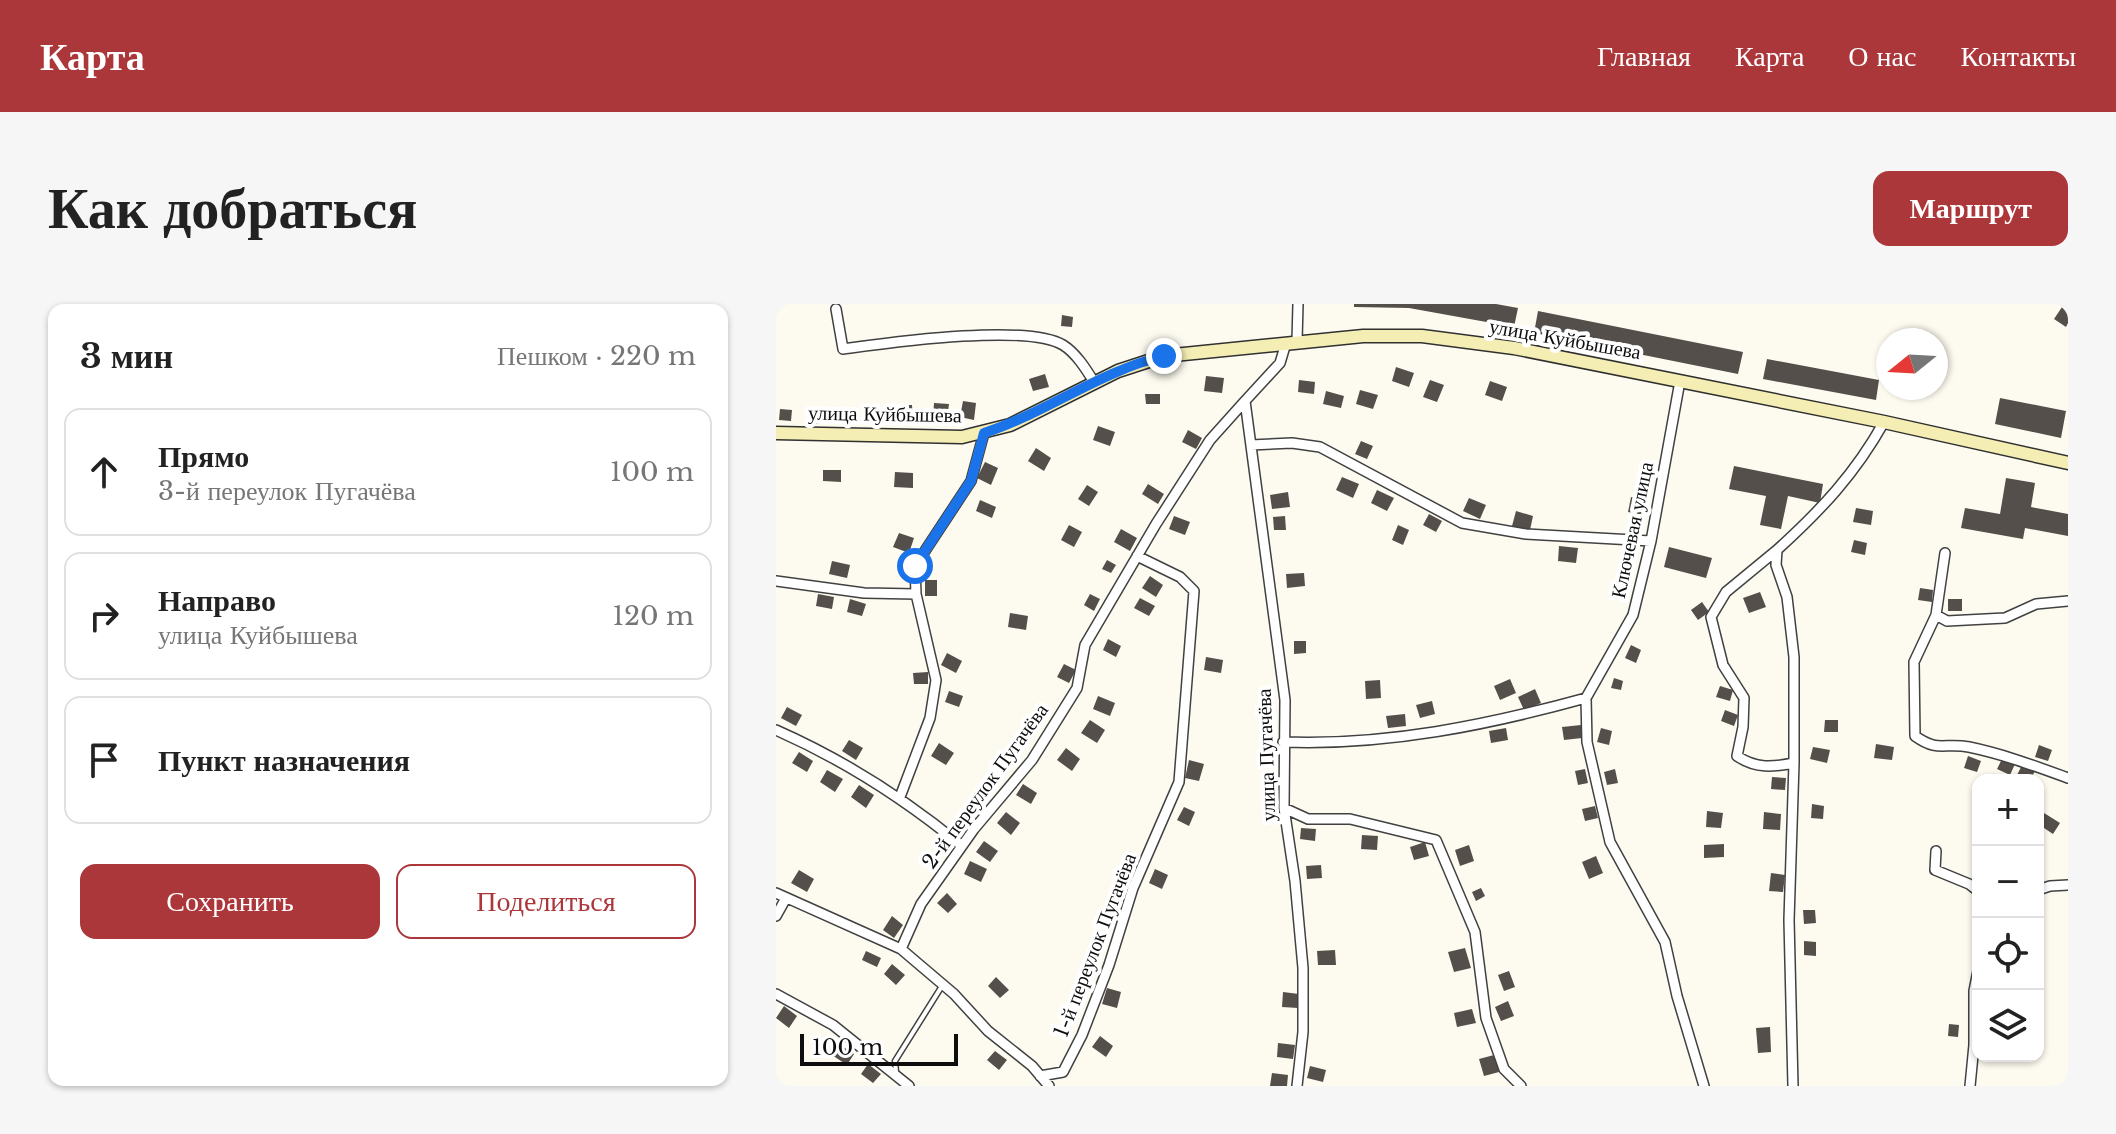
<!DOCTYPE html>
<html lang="ru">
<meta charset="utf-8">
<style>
:root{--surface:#fff;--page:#f6f6f6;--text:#222;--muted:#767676;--line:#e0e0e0;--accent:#ac373b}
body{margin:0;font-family:"Libre Baskerville",serif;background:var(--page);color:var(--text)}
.controls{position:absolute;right:24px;bottom:24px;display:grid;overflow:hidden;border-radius:16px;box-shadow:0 2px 6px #0004}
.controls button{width:72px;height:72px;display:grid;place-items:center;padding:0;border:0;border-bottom:2px solid var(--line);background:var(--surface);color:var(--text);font:40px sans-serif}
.compass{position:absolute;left:1100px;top:24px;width:72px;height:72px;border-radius:50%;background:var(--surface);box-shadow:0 2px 6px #0004;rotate:252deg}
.scale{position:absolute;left:24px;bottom:20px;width:158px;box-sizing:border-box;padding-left:8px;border:4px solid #0e0e0e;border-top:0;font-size:22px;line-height:28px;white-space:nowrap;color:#0e0e0e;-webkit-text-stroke:6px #fff;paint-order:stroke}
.stop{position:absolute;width:24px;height:24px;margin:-18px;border:6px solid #1a73e8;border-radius:50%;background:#fff}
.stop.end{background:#1a73e8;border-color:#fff;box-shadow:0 2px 8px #0008}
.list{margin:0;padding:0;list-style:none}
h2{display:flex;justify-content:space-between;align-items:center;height:104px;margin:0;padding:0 32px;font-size:34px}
h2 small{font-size:26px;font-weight:400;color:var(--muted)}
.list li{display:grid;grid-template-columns:52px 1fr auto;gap:24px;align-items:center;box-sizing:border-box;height:128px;margin:0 16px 16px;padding:0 16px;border:2px solid var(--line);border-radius:16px}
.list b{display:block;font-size:30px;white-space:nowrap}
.list p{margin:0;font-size:26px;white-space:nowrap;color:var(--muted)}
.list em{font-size:26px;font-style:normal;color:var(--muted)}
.actions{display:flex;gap:16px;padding:24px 32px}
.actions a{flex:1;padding:18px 0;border:2px solid var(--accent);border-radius:16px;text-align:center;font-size:28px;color:var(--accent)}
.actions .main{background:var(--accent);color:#fff}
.icon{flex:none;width:44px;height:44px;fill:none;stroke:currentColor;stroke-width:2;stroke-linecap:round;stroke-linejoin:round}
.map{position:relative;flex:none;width:1292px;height:782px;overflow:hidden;border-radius:16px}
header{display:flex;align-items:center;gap:48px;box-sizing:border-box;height:112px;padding:0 40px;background:var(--accent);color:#fff}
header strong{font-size:38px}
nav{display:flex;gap:44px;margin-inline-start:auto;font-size:28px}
.intro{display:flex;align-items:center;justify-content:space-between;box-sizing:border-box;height:192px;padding:0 48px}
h1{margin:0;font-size:56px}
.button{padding:20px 36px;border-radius:16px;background:var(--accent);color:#fff;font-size:28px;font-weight:700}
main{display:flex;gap:48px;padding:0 48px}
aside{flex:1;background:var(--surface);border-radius:16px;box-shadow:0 2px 6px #0004}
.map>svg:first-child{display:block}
.building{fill:#554f4b}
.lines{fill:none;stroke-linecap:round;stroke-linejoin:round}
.service-casing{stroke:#414141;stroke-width:7}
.minor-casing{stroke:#414141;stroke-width:12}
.secondary-casing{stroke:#303030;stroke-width:15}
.service{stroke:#fff;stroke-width:4}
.minor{stroke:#fff;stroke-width:9}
.secondary{stroke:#f5eeb4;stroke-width:12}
.route{stroke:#1a73e8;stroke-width:10}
.labels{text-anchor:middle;stroke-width:8;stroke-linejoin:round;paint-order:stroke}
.street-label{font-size:20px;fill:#0e0e0e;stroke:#fff}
</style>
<header>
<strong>Карта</strong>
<nav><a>Главная</a><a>Карта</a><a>О нас</a><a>Контакты</a></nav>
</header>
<div class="intro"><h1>Как добраться</h1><a class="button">Маршрут</a></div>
<main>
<aside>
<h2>3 мин<small>Пешком · 220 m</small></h2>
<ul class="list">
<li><svg class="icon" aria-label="ahead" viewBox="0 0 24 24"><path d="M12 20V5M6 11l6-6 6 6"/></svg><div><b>Прямо</b><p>3-й переулок Пугачёва</p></div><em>100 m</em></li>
<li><svg class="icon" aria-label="right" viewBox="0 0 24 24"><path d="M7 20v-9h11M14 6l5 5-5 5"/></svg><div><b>Направо</b><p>улица Куйбышева</p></div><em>120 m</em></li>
<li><svg class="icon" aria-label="arrive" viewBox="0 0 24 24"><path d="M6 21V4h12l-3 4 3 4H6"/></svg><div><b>Пункт назначения</b></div></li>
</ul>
<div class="actions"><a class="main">Сохранить</a><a>Поделиться</a></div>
</aside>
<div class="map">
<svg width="1292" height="782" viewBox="0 0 1292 782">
<rect width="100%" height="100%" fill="#fdfbf0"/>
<path class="building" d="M578 0H720L742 4 738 23 633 4 578 3Z
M1288 0H1292V19L1290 23 1278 15Z
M762 7 967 48 962 70 758 29Z
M286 11 297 13 296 23 285 22Z
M991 55 1103 76 1100 96 987 75Z
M620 63 638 69 633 83 616 77Z
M269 70 273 83 257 87 253 75Z
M430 72 448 74 446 89 428 87Z
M523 76 539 78 538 90 522 88Z
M654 76 668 81 661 98 647 93Z
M714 77 731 83 726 97 709 91Z
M584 86 602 91 597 105 580 100Z
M550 87 568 92 565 104 547 100Z
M369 90H384V100H370Z
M1224 94 1290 107 1285 134 1219 120Z
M187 97 200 99 198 116 184 113Z
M158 99 173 100 171 115 157 114Z
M122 101H136L137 116 122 117Z
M78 104 79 115 67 116 66 106Z
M4 105 16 106 15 117 3 116Z
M33 108 45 110 43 120 31 119Z
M322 122 339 128 334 142 317 136Z
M412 126 426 134 420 145 406 138Z
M585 137 597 142 591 155 579 150Z
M260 144 275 154 268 167 252 157Z
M209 158 222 164 215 181 201 174Z
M958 162 1047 180 1044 199 1012 192 1005 225 984 221 990 192 953 185Z
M47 166H65V178L47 177Z
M119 168 137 169V184L118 183Z
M566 173 583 180 577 194 560 186Z
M1230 174 1259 179 1255 203 1292 210V232L1249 224 1247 235 1185 224 1189 204 1224 210Z
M372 180 388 190 382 200 366 190Z
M311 181 322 188 313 202 302 195Z
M601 186 618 194 611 207 595 199Z
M512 188 514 203 496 205 494 191Z
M855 193 871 196 868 211 852 208Z
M693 194 710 201 704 215 687 207Z
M204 196 220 203 216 214 200 207Z
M1080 204 1097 207 1095 221 1077 218Z
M740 207 757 212 754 226 736 222Z
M653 210 666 217 660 228 647 221Z
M398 212 414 218 409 231 393 225Z
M509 212 510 226H498L497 213Z
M293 221 306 228 298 243 285 236Z
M622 221 633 226 627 241 616 236Z
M345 225 361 234 354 247 338 238Z
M123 229 138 234 133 249 117 243Z
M1078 236 1091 239 1089 251 1075 248Z
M783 242 802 244 800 259 782 257Z
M893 243 936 254 930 274 888 263Z
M331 256 340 261 335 269 326 265Z
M56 257 74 261 71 274 53 270Z
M528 269 529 282 511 284 510 270Z
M374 272 387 281 380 293 366 284Z
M149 276H161V292H149Z
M1144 284 1157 286 1156 298 1142 296Z
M984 288 990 303 973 309 967 294Z
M42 290 58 293 56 305 40 302Z
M314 290 324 295 318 307 308 301Z
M364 294 379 302 373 312 358 304Z
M74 295 90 300 86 312 71 308Z
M1172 295H1186V307H1172Z
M926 298 933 308 922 316 915 306Z
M234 309 252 312 250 326 232 323Z
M332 335 345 342 340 353 327 346Z
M518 337H530V349L518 350Z
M855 341 865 346 860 359 849 354Z
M171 349 186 357 180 369 165 361Z
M430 353 447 356 445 369 428 366Z
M288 360 300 366 293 379 281 373Z
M152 368V380H138L137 369Z
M838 374 847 377 845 386 835 384Z
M734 375 740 389 724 396 718 382Z
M604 376 605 394 590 395 589 377Z
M944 382 957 386 954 397 940 393Z
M759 385 765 399 748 406 742 393Z
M173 387 187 392 183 403 169 398Z
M322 392 339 399 334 412 317 405Z
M656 397 659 410 644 414 640 401Z
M11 403 26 411 20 422 5 414Z
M949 406 962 411 958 422 945 417Z
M629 410 630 422 612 424 610 412Z
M314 416 329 426 321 439 305 429Z
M1049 416H1062V428H1048Z
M805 421 806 434 788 436 786 423Z
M730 424 732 436 715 439 713 427Z
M825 424 836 427 833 441 821 438Z
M73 436 87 444 80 456 66 447Z
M163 439 178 449 170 461 155 452Z
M1100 440 1118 443 1116 456 1098 454Z
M1263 441 1276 446 1272 457 1259 453Z
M1037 443 1054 446 1051 459 1034 455Z
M290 444 304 455 296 467 281 456Z
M23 448 37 457 31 468 16 459Z
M1192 452 1205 457 1201 468 1188 464Z
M1226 455 1239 460 1234 471 1221 465Z
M413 456 428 460 423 477 409 474Z
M1246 461 1259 467 1254 476 1241 471Z
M809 465 812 479 802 481 799 467Z
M839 465 842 479 831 481 828 468Z
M51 466 67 475 59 488 44 478Z
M996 473 1010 474 1009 486 995 485Z
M247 480 261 489 255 500 240 491Z
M83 481 98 491 90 504 75 493Z
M1036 500 1048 502 1047 515 1035 514Z
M819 502 822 514 809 517 806 505Z
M408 503 419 508 413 522 401 516Z
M931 507 947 509 945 524 930 523Z
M230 508 244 519 235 531 221 519Z
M988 508 1005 510 1004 526 987 525Z
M1268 509 1284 519 1277 530 1262 520Z
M525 524 540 525 539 537 524 535Z
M586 531 602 532 601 546 585 545Z
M208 537 222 547 214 558 200 548Z
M649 538 653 552 638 556 634 543Z
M948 540V553L928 554V541Z
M693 541 698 557 684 562 679 546Z
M353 547 365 552 358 566 346 560Z
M820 552 827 569 813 575 806 558Z
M194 557 211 565 205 578 188 570Z
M545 561 546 574 531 575 530 562Z
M379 565 392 571 386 585 373 579Z
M23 566 38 575 31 588 15 579Z
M995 569 1009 571 1007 588 993 587Z
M338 577 347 581 344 590 334 586Z
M705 584 709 592 700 597 696 588Z
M171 589 181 600 172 609 161 599Z
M1027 606H1039L1040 619 1028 620Z
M116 612 127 621 118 634 107 626Z
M1028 637 1040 638V652L1028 651Z
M689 644 695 664 678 668 672 648Z
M559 646 560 661H542L541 647Z
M90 647 105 654 101 663 86 656Z
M116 660 129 671 120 681 108 670Z
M733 667 739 683 728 687 722 671Z
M220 673 233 686 224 694 212 682Z
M331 684 345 688 341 704 326 700Z
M507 688 523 690 522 704 506 703Z
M732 697 738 712 725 717 719 703Z
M8 702 21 712 13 724 0 714Z
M696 705 700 719 681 723 678 709Z
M1173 720 1183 721 1182 733 1172 732Z
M994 723 995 748 982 749 980 724Z
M324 732 337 742 330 753 316 743Z
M502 739 519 741 517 755 501 753Z
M63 740 78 750 71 761 56 751Z
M219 747 231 756 223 766 211 756Z
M718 751 723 768 708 772 703 755Z
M92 760 105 770 97 779 85 770Z
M534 762 550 766 547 778 531 774Z
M496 769 512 771 511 782H494Z"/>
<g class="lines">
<defs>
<path id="service" d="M120 768 119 757 166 682"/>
<path id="minor" d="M60 5 67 45C112 39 250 19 287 41 300 49 310 65 318 78
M521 37 522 0
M510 39 504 59 469 97 509 396 508 504 519 577 527 664V728L521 782
M904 77 875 237 857 311 810 394 811 438 834 538 889 638 901 692 928 782
M475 141 516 139 544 143 686 219 750 230 875 237
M1001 246 950 288 935 313 947 361 968 394 967 423 961 452C980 465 997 463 1018 459
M1169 249 1160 311 1171 317 1229 314 1260 300 1292 297
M0 277 88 289 140 290
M1160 311 1138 358 1139 432C1163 449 1168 438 1193 443 1227 450 1259 462 1292 474
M0 426C68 456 129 495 186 542
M507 438C610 442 712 421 810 394
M124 493 154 414 160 376 140 290 139 262 195 177 208 129
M508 504 532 515H574L660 536 699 628 710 714 728 765 745 782
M1160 547 1159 566 1193 580 1202 587
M1262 586 1274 582 1292 581
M0 589 125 645 178 690 212 727 256 762 273 782
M0 612 10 594
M125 645 145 600 198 525 256 456 301 384 309 341 380 220 434 136 469 97
M0 690 57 721 133 782
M264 772 287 768 306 731 333 661 357 584 403 478 418 287 404 273 361 252
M1017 782 1013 616 1018 459V353L1011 293 1000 261 1001 246C1045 206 1079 170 1108 118
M1194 782 1198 741V687L1202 667"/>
<path id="secondary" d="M0 129 186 133 234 121 342 67 388 52 587 32H646L738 44 1108 118 1292 159"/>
</defs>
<use href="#service" class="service-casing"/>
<use href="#minor" class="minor-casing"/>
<use href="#secondary" class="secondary-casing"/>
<use href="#service" class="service"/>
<use href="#minor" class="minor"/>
<use href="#secondary" class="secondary"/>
</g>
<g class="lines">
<path class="route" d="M139 262 195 177 208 129C270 109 324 67 388 52"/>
</g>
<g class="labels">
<g class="street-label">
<text transform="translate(789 35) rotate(10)" y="7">улица Куйбышева</text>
<text transform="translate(109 110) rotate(1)" y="7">улица Куйбышева</text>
<text transform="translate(856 226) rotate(-78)" y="7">Ключевая улица</text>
<text transform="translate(490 451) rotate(-92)" y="7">улица Пугачёва</text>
<text transform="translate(209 482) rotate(-54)" y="7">2-й переулок Пугачёва</text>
<text transform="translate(319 641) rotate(-69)" y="7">1-й переулок Пугачёва</text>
</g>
</g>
</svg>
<div class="controls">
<button>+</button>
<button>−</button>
<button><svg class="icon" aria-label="locate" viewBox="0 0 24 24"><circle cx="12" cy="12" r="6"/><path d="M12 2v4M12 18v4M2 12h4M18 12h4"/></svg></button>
<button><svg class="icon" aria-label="layers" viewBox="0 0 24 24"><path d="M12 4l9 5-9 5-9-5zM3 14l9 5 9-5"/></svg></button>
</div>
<svg class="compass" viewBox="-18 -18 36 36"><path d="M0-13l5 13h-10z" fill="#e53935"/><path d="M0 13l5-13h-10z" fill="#767676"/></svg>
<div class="scale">100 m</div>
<div class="stop" style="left:139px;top:262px"></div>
<div class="stop end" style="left:388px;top:52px"></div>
</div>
</main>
